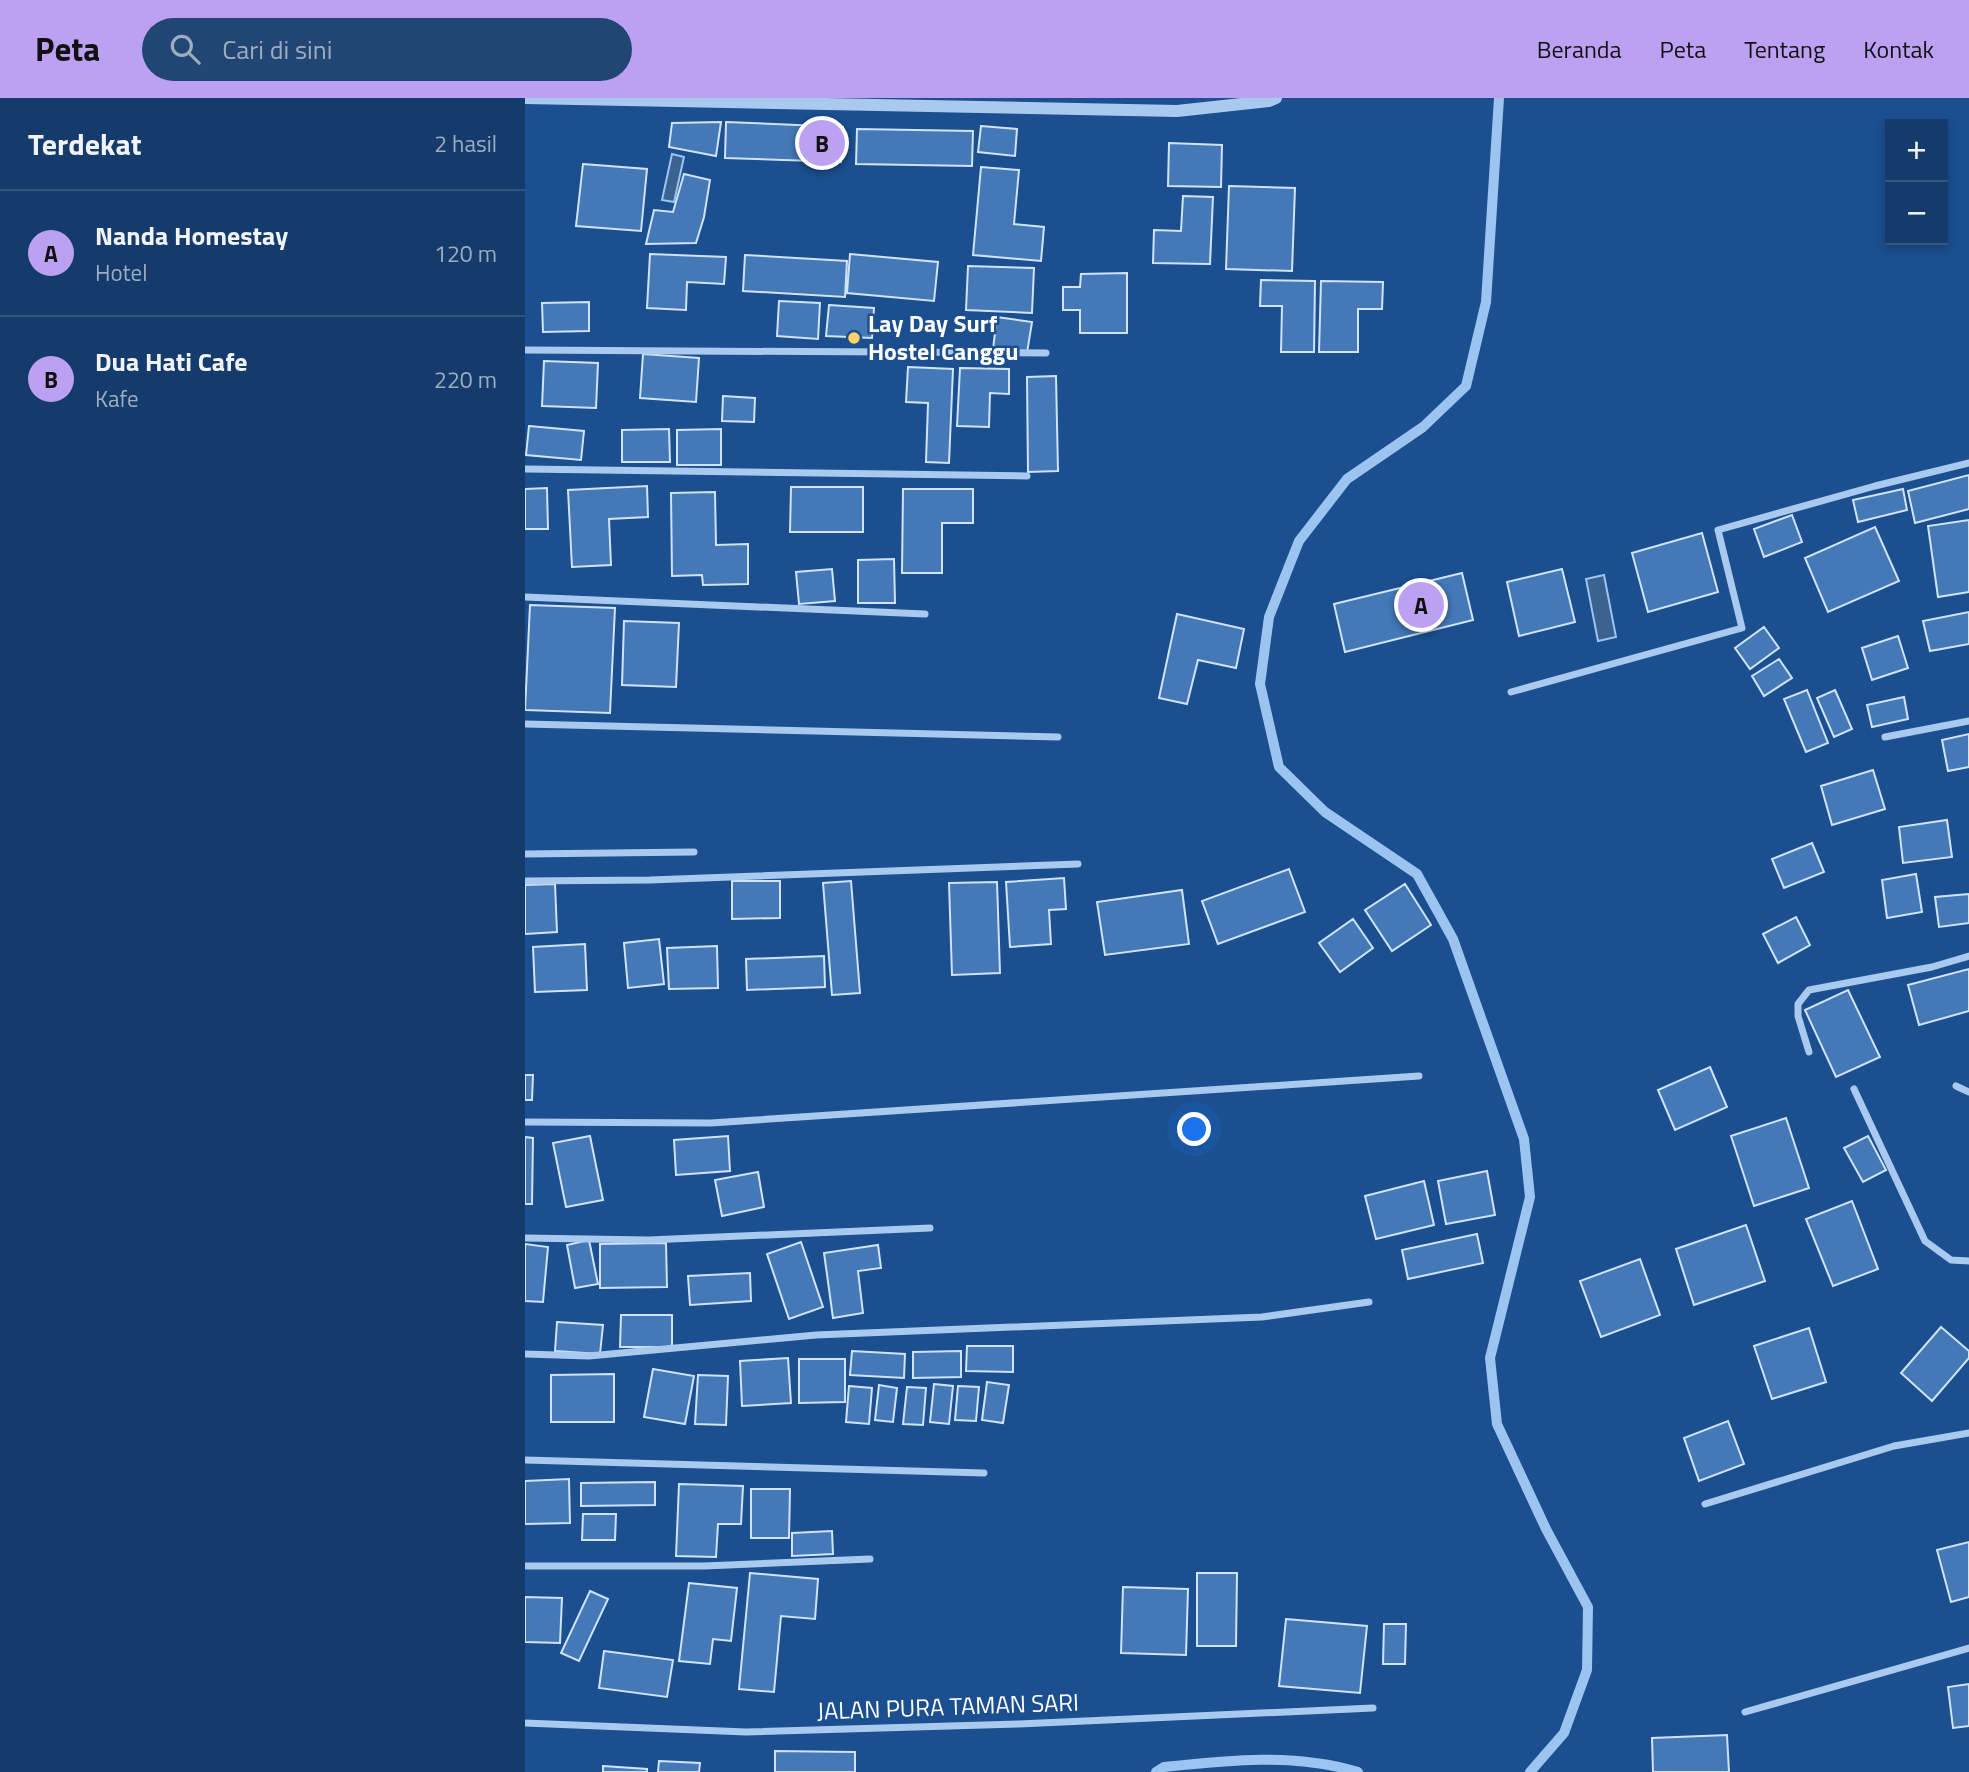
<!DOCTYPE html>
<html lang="id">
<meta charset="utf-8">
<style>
:root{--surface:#143b6b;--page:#214673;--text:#f1f3f6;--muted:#9dadc1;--line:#33557e;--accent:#bca0f2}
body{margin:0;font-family:"Titillium Web",sans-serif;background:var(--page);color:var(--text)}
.controls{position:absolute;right:21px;top:21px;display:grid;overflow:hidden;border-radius:0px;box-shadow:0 4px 10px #0003}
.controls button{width:63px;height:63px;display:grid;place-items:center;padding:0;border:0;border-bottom:2px solid var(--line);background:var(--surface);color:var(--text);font:35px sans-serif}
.you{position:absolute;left:670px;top:1032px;width:24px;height:24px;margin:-18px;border:5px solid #fff;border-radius:50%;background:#1a73e8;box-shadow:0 0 0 10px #1a73e833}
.badge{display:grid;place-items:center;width:46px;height:46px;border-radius:50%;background:var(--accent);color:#111;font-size:23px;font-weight:700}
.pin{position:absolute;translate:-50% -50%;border:4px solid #fff;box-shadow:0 2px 7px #0006}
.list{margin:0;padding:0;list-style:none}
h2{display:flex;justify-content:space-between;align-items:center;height:91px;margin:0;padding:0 28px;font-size:30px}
h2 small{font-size:23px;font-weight:400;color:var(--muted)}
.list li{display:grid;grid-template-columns:46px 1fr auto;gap:21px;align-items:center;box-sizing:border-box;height:126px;padding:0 28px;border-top:2px solid var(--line)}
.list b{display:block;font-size:26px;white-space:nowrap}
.list p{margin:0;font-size:23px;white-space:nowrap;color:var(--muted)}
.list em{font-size:23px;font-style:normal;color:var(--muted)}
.icon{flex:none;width:38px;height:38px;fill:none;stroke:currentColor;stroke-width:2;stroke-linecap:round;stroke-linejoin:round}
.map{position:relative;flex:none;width:1444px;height:1674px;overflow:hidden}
header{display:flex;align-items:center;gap:42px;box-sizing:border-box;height:98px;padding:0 35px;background:var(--accent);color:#111}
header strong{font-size:33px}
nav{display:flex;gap:38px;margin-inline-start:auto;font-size:24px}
.search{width:490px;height:63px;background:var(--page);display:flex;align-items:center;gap:18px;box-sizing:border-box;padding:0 24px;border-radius:38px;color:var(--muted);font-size:26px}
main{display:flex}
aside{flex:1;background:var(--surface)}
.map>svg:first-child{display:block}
.water{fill:#3c6290;stroke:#9cc4f0;stroke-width:2}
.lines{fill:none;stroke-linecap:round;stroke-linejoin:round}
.stream{stroke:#9cc4f0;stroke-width:10}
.building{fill:#4478b7;stroke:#cfe3fa;stroke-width:2}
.minor{stroke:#a9c9ee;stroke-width:7}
.tertiary{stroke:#a9c9ee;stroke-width:12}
.poi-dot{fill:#ffd166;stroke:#1b4f8f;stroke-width:2.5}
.labels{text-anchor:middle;stroke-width:5;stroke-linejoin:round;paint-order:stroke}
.poi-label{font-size:24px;font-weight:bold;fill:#fff;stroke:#1b4f8f;text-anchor:start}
.street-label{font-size:24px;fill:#fff;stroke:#1b4f8f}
</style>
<header>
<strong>Peta</strong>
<div class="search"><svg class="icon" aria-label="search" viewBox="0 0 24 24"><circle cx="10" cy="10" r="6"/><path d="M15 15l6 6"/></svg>Cari di sini</div>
<nav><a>Beranda</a><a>Peta</a><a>Tentang</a><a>Kontak</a></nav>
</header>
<main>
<aside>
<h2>Terdekat<small>2 hasil</small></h2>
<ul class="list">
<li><span class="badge">A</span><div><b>Nanda Homestay</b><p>Hotel</p></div><em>120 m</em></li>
<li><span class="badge">B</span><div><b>Dua Hati Cafe</b><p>Kafe</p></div><em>220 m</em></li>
</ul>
</aside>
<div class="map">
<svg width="1444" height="1674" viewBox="0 0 1444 1674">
<rect width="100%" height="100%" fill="#1b4f8f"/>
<path class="water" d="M147 56 159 59 149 104 137 102Z
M1079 477 1091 539 1073 543 1061 481Z"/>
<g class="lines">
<path class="stream" d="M974 0 961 204 941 288 898 329 822 381 774 443 744 519 735 586 754 669 800 714 892 776 928 841 999 1041 1005 1099 965 1260 972 1326 1021 1431 1063 1509 1062 1572 1039 1635 1005 1674
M631 1674 639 1669C704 1662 770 1655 833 1674"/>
</g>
<path class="building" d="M196 24 191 58 144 49 147 25Z
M201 24 318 29 316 64 200 60Z
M456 28 492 31 490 58 453 54Z
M332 31 448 33 447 68 331 66Z
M644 45 697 47 696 89 643 88Z
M58 66 122 71 116 133 51 128Z
M456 69 494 72 489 126 519 129 516 163 448 157Z
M159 76 185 82 179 119 171 145 121 146 129 112 148 114Z
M704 88 770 90 767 173 701 171Z
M658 98 688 99 685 166 628 165 629 132 656 133Z
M125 156 201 159 199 186 162 184 161 212 122 210Z
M325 156 413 164 409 203 322 195Z
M220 157 322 163 320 199 218 193Z
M443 168 509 170 507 215 441 212Z
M602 175V235H555V212H538V189H555L556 176Z
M736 182 790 183 789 254H756L757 208H735Z
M796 183 858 184 857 211H833V254H794Z
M254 203 295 205 293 241 252 238Z
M64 204V233L18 234 17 205Z
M304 207 349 210 347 240 301 238Z
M472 219 507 224 502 255 468 251Z
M118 256 174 260 171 304 115 300Z
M19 263 73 265 71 310 17 308Z
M383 269 428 271 424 365 401 364 403 305 381 304Z
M435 270 484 271V296L465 295 464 329 432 328Z
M531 278 533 373 503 374 502 279Z
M198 298 230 300 229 324 197 323Z
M4 328 59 333 56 362 1 357Z
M144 331 145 364H97V332Z
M196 331V367H152V332Z
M1444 377V411L1390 425 1383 393Z
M122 388 123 419 84 421 86 467 47 469 43 392Z
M266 389H338V434H265Z
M22 390 23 431H0V391Z
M378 391H448V425H417V475H377Z
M1378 391 1382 412 1333 424 1328 402Z
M190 394 191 447 223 446V486L178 487 177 477 147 478 146 395Z
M1267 417 1277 444 1239 459 1229 431Z
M1444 422V494L1413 499 1403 428Z
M1350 429 1374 483 1303 514 1280 460Z
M1177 435 1193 494 1123 514 1107 455Z
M369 461 370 505H333V462Z
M307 471 310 503 274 506 271 474Z
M1037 471 1050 524 994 538 982 484Z
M937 475 948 522 820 554 809 506Z
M5 507 90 510 85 615 0 612Z
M1444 514V546L1405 553 1398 523Z
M652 516 719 531 711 570 673 562 662 606 634 600Z
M99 523 154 525 151 589 97 587Z
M1239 529 1254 550 1225 571 1210 550Z
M1373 538 1383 570 1347 582 1337 550Z
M1254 561 1267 580 1239 598 1227 578Z
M1282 592 1303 645 1281 654 1259 601Z
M1310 592 1327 631 1309 639 1292 600Z
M1379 599 1383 621 1347 629 1342 607Z
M1444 636V669L1423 673 1417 642Z
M1348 672 1360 711 1307 727 1296 688Z
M1422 722 1427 759 1378 765 1374 729Z
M1287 745 1299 774 1259 790 1247 761Z
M764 771 780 814 693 846 677 803Z
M1391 776 1397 814 1362 820 1357 782Z
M539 780 541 811 524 812 526 846 485 849 481 784Z
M207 783H255V820L207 821Z
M326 783 335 895 307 897 298 785Z
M472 784 475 875 427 877 424 785Z
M30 786 32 834 0 836V787Z
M880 786 906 827 867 853 840 812Z
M657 792 664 846 580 857 572 804Z
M1444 796V825L1414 829 1410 799Z
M1271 819 1285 847 1253 865 1238 836Z
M828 821 848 850 815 874 794 845Z
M134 841 139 886 103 890 99 845Z
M60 846 62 892 10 894 8 849Z
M192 848 193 890 144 891 142 850Z
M299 858 300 889 222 892 221 861Z
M1444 871V913L1394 927 1383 887Z
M1323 892 1355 959 1311 979 1280 912Z
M1185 969 1202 1009 1150 1032 1133 992Z
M0 977H8L7 1002H0Z
M1261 1020 1284 1090 1229 1108 1206 1038Z
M65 1038 78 1102 41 1109 28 1045Z
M203 1038 205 1073 151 1077 149 1042Z
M1343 1038 1361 1072 1338 1084 1319 1050Z
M0 1039 8 1040 7 1106H0Z
M962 1073 970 1117 921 1126 913 1083Z
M233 1074 239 1109 197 1118 190 1082Z
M899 1083 909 1127 851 1141 840 1098Z
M1327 1103 1353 1171 1308 1188 1281 1121Z
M1221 1127 1240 1183 1169 1207 1151 1151Z
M952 1136 958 1165 883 1181 877 1152Z
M64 1142 73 1186 50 1190 42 1147Z
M276 1144 298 1209 264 1221 242 1156Z
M141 1145 142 1189 75 1190V1146Z
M0 1146 23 1149 18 1204 0 1203Z
M353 1147 356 1170 333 1173 338 1215 308 1220 299 1155Z
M1115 1161 1135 1217 1076 1239 1055 1183Z
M225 1175 226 1203 165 1207 163 1178Z
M96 1217H147V1249H95Z
M32 1224 78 1227 75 1256 30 1253Z
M1416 1229 1444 1253V1260L1407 1303 1376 1275Z
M1284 1230 1301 1284 1247 1301 1229 1248Z
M442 1248H488V1274L441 1273Z
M327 1253 380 1256 379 1280 325 1277Z
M436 1253V1279L388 1280V1254Z
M263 1260 266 1305 217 1308 215 1263Z
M274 1261H320V1304L274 1305Z
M128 1271 169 1278 160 1326 119 1319Z
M89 1276V1324H26V1277Z
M173 1277 203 1278 201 1327 170 1326Z
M462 1284 484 1287 478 1325 457 1322Z
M409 1286 428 1288 424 1326 405 1324Z
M354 1287 372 1290 368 1324 350 1322Z
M324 1288 347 1290 344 1326 321 1324Z
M433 1288 454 1289 451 1323 430 1322Z
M382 1289 401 1290 398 1327 378 1326Z
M1203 1323 1219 1366 1174 1383 1159 1340Z
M44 1381 45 1425 0 1426V1383Z
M130 1384V1407L56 1408V1385Z
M154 1386 218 1388 216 1426H193L191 1459 151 1458Z
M226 1391H265L264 1440H226Z
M58 1416H91L90 1442H57Z
M307 1433 308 1456 267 1458V1435Z
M1444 1444V1499L1426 1504 1412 1452Z
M225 1475 293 1481 290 1521 256 1518 249 1594 214 1591Z
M672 1475H712L711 1548H672Z
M164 1485 212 1490 206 1543 188 1541 185 1566 154 1563Z
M598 1489 663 1491 661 1557 596 1555Z
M65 1493 83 1501 54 1563 36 1555Z
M0 1499 37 1500 35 1545 0 1544Z
M761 1521 842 1528 835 1595 754 1588Z
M859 1526H881L880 1566H858Z
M79 1553 148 1562 142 1599 74 1590Z
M1444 1586V1628L1428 1630 1423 1589Z
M1202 1637 1204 1674H1128L1127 1640Z
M250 1653 330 1654V1674H250Z
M134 1663 175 1665 174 1674H133Z
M78 1668 122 1671V1674H78Z"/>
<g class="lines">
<path class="minor" d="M0 252 521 255
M0 371 502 378
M0 499 400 516
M986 594 1217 530 1193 432 1350 388 1444 365
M0 626 533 639
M1360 639 1444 623
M0 756 169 754
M0 783 125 782 553 766
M1284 954 1273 918V906L1284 892 1407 869 1444 858
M1431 988 1444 994
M1329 991 1400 1143 1426 1162 1444 1163
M0 1024 186 1025 894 978
M0 1140 124 1142 405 1130
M0 1256 64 1258 291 1237 737 1219 844 1204
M0 1362 459 1375
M1180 1406 1369 1348 1444 1335
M0 1468H179L345 1461
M1220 1614 1444 1550
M0 1625 221 1634 494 1626 848 1610"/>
<path class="tertiary" d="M0 0 652 13 744 3 751 0"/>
</g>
<circle class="poi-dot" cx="329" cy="240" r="7"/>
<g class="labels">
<g class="poi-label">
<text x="343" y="234">Lay Day Surf<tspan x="343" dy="28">Hostel Canggu</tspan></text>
</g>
<g class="street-label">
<text transform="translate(423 1609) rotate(-2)" y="8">JALAN PURA TAMAN SARI</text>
</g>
</g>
</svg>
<div class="controls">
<button>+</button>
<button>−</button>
</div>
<div class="you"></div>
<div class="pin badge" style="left:896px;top:507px">A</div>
<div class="pin badge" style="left:297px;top:45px">B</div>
</div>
</main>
